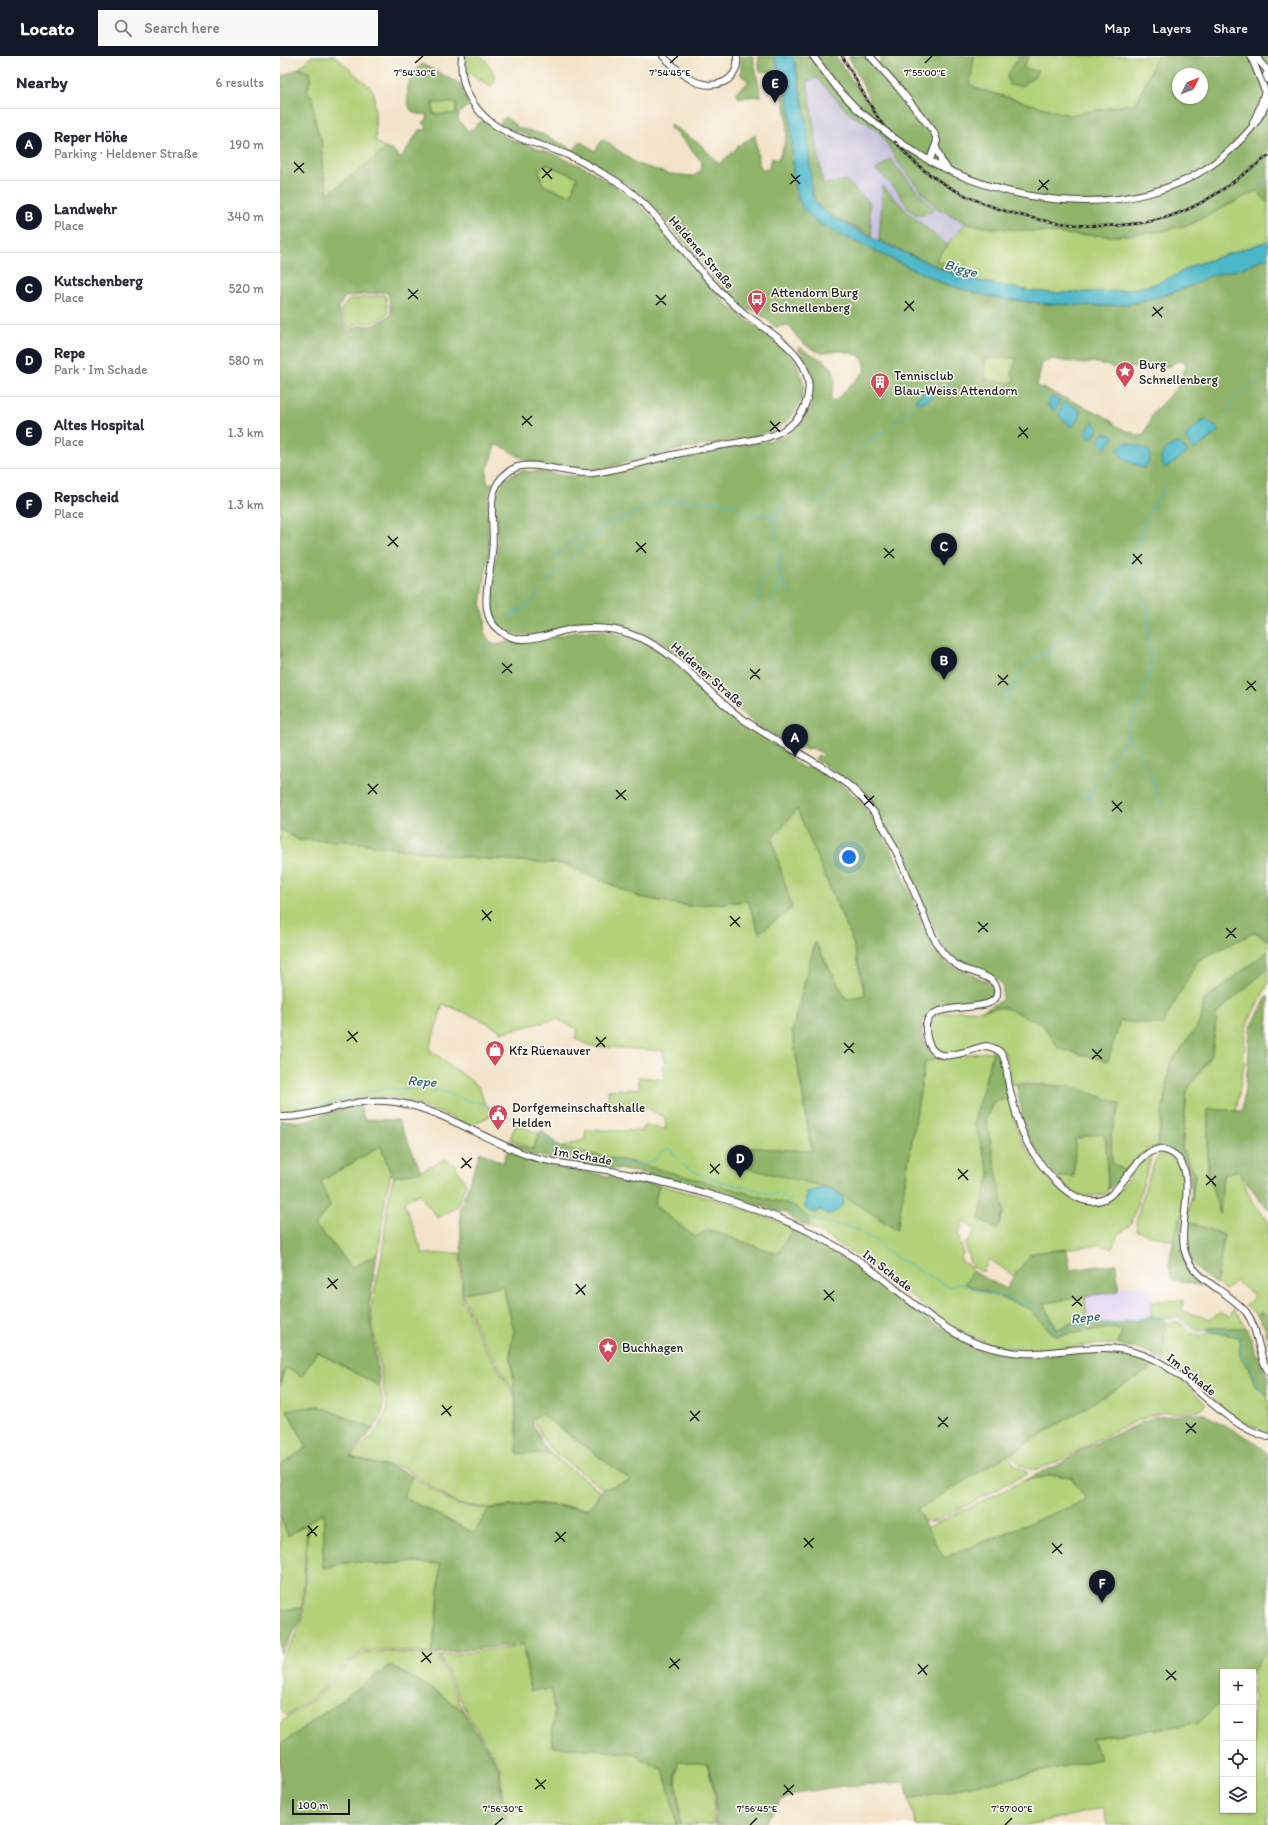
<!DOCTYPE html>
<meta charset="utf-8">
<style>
:root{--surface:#fff;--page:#f7f7f7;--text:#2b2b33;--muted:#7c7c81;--line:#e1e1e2;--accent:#111827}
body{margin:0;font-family:Itim,sans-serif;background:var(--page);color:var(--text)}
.controls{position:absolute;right:12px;bottom:12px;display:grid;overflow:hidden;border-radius:0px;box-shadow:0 1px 3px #0004}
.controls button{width:36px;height:36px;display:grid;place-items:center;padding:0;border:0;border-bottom:1px solid var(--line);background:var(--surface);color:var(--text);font:20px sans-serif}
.compass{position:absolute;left:892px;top:12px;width:36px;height:36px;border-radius:50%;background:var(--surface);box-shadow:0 1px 3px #0004;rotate:48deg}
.scale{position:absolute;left:12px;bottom:10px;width:58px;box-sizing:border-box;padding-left:4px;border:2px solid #1c1c1c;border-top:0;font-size:11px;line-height:14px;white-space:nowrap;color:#1c1c1c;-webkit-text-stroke:3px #fdfcf7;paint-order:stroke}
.you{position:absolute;left:569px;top:801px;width:14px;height:14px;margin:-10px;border:3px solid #fff;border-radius:50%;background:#1a73e8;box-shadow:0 0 0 6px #1a73e833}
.badge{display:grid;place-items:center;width:26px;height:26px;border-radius:50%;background:var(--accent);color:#fff;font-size:13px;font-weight:700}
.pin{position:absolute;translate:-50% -33px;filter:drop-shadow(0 1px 2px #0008)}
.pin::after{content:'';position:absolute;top:21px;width:14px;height:12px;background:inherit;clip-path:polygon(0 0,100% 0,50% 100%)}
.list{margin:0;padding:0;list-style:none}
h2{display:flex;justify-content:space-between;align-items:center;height:52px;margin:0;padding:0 16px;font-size:17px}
h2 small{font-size:13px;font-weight:400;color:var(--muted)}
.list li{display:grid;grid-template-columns:26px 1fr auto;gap:12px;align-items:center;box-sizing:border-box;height:72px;padding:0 16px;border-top:1px solid var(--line)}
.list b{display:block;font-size:15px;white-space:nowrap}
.list p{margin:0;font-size:13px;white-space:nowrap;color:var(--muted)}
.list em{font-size:13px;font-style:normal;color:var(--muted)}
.icon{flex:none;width:22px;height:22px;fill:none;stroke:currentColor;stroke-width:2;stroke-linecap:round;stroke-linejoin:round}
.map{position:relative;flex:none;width:988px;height:1769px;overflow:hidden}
header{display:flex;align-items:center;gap:24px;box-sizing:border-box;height:56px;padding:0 20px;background:var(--accent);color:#fff}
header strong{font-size:19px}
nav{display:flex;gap:22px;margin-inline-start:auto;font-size:14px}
.search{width:280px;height:36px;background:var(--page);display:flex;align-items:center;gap:10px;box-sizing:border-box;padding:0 14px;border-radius:0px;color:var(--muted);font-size:15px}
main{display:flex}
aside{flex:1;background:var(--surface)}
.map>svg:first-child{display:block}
.built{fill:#e2d4f3}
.industrial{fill:#c5c0da}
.green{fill:#b3d179;stroke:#68764a}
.forest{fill:#8eb369;stroke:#556842;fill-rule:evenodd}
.water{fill:#4cb7c9;stroke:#346a72}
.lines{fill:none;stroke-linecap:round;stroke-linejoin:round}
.stream{stroke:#4cb7c9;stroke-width:1}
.secondary-casing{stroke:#3c3a36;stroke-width:8}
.secondary{stroke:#fff;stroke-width:6}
.rail-casing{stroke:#1c1c1c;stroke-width:2.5}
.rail{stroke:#fdfcf7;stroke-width:1;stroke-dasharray:3;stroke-linecap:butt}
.secondary-bridge-casing{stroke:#3c3a36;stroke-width:8;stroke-linecap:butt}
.secondary-bridge{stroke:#fff;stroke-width:6}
.ticks{fill:none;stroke:#1c1c1c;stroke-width:1.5}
.labels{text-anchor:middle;stroke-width:3;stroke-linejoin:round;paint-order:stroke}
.street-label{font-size:13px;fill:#1c1c1c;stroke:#fdfcf7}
.poi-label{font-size:13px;fill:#1c1c1c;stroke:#fdfcf7;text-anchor:start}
.water-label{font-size:14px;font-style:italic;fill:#32626a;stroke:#fdfcf7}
.ticks-label{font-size:10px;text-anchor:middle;fill:#1c1c1c;stroke:#fdfcf7;stroke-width:3;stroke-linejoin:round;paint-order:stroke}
</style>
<header>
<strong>Locato</strong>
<div class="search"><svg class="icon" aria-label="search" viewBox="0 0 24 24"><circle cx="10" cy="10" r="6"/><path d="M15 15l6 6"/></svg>Search here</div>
<nav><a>Map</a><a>Layers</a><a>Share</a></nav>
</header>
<main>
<aside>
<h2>Nearby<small>6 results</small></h2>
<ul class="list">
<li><span class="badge">A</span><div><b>Reper Höhe</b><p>Parking · Heldener Straße</p></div><em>190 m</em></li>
<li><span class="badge">B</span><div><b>Landwehr</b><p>Place</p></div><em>340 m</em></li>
<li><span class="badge">C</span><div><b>Kutschenberg</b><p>Place</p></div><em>520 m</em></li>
<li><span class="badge">D</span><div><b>Repe</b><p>Park · Im Schade</p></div><em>580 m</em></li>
<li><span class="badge">E</span><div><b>Altes Hospital</b><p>Place</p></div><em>1.3 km</em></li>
<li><span class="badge">F</span><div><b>Repscheid</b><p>Place</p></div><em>1.3 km</em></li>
</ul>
</aside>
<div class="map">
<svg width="988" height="1769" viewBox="0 0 988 1769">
<rect width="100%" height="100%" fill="#fdfcf7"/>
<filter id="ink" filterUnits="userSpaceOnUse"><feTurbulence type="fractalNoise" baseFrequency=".025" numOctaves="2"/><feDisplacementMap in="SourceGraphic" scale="8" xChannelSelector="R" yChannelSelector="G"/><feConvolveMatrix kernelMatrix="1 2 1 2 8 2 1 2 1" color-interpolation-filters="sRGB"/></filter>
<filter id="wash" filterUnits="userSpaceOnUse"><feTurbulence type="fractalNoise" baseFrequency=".012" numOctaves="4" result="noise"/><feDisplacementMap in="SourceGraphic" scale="16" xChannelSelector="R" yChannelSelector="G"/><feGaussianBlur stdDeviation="0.9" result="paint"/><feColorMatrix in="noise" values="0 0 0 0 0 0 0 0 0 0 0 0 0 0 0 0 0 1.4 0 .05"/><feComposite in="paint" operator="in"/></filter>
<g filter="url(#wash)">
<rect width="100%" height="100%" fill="#f3e3c8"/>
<path class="built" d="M872 1227 871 1261 839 1267H807L805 1240 839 1235V1231Z"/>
<path class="industrial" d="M537 22 571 59 587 67 599 76 611 94 616 104 650 146 657 152 686 167 668 190 630 158 603 130 599 184 592 180 589 146 543 130 527 25Z"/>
<path class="green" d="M32 0H55L92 33 94 38 96 86 106 92 76 117 48 138 42 107 41 82 38 77 35 65 32 40 27 35 30 25V17L19 12Z
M187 0H201C209 7 214 15 215 26L211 30 184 15Z
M694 0H878L857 47 789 59 698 33 690 28Z
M153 46 176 47V59L153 58Z
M265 108 297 121 291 140 262 129 259 115Z
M976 135 988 147V185L914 209 892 221 871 229 841 235 776 237 750 235 694 224 697 221 657 205 656 202 686 167 705 171 797 179 838 180 911 168Z
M104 239 106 241 108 258 92 267 79 266 69 273 61 253 69 244Z
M737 302 732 317 735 325 730 327 705 324V303Z
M517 753 573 887 585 939 566 943 535 886 512 975 532 1096 461 1091 540 1124 617 1174 645 1005 713 995 694 1066 710 1118 699 1162 717 1174 724 1155 706 1063 713 1046 729 1042C733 1057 736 1073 743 1086 757 1112 779 1143 810 1148 815 1149 822 1149 826 1147 838 1141 848 1120 857 1110 861 1105 867 1102 872 1099L851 1168 838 1179 832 1192 818 1189 752 1197 734 1220 709 1203 703 1216 691 1210 685 1189 696 1172 683 1165 678 1178 683 1197 680 1204 690 1211 692 1215 685 1228 750 1253 775 1280 835 1271 842 1276 838 1288C799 1287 759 1299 720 1290 674 1280 644 1248 607 1221 582 1202 555 1185 528 1170L529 1165 514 1156 304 1096 280 1092 305 1083 306 1074 363 1075 364 1070 386 1073 385 1061 365 1051 329 1047 328 1034 359 1033V1021L384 1024 383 995 311 990 295 983 298 973 277 963 223 976 198 962 163 948 149 993 199 1031 204 1046 215 1058 190 1069 161 1057 117 1042 94 1041 71 1043 19 1058H0V773L19 784 66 785 179 801 285 808 359 841 408 850 468 845 479 877 511 852 491 783Z
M975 876 988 885V895L924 944 921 965 890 1008 877 1091C863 1094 855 1104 846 1115L832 1107 831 1080 840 1048 790 1030 731 1028 725 996C702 974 685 1004 662 996 651 992 641 969 653 961 660 957 672 955 680 954 688 954 696 955 704 954 710 953 717 951 723 952 729 952 756 964 762 968 769 973 775 986 780 993L840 965 882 969 918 904Z
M988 912V928L969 964 965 975 964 1009 956 1055 928 1053V1117L940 1157 943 1119 958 1114 973 1147 988 1164V1261L982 1256 977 1259 965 1249 975 1240 956 1225 946 1234 935 1227 937 1224 944 1179 907 1165 915 1119 902 1093 907 1034 932 998 937 957Z
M236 1068 259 1078 252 1093 230 1083Z
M821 1076 826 1084 828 1134 825 1138C802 1143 792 1138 777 1121L794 1120 795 1083Z
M101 1090 111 1118 106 1136 99 1192 97 1198 72 1212 57 1193 35 1169 50 1150 41 1125Z
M881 1097C911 1102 903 1140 902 1163L900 1162 894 1185 857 1175 856 1166C860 1152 871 1105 881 1097Z
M165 1103 174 1108 186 1128 177 1151 158 1162 139 1138 124 1146 143 1198 180 1197 182 1244 202 1287 235 1340 237 1397 271 1398 320 1435 316 1444 308 1452 254 1447 209 1452 177 1448 123 1411 97 1409 71 1401C85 1386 104 1373 107 1351L93 1271 91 1252 103 1194 109 1137 114 1121 141 1115Z
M379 1129 448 1147 513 1172 498 1198 429 1174 415 1181 374 1149Z
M223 1230 234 1275 230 1294 235 1337 203 1285 184 1243 183 1237Z
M805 1240 807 1267H792L777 1274 764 1247Z
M903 1244 902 1255 930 1263 940 1257 950 1261 953 1253 959 1260 966 1272H928L919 1274 910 1269 899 1260 882 1262 871 1261 872 1245Z
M899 1266 910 1277 921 1280 928 1275 959 1281 961 1301 969 1312 975 1329 988 1340V1377L953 1361 902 1316 883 1305 885 1267Z
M37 1296 100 1330C103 1349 106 1358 93 1373L39 1350 7 1355 27 1391 0 1410V1329L5 1312Z
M876 1309 895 1318 925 1347V1349C915 1363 895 1354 880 1357 868 1360 854 1366 843 1371 823 1378 766 1418 749 1413 742 1411 737 1405 732 1400V1396Z
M262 1358 351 1424 323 1433 274 1396 265 1386 253 1363Z
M728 1398 734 1408 748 1417 672 1457 653 1466 644 1465 637 1453Z
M774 1419 791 1421 807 1444 664 1502 647 1472 745 1424Z
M132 1420 177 1449 209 1453 194 1477 123 1441Z
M44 1456 43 1512 70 1506H86L97 1509 131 1506 160 1508 158 1552 151 1598 109 1594 84 1595 67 1606 36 1639 7 1660 0 1653V1603L13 1584 23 1564 28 1467Z
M0 1459 8 1480 27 1468 22 1552 0 1554Z
M243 1590 250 1634 271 1633 274 1655 272 1690 351 1697 383 1714 394 1754 396 1769H228L222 1735 220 1711 187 1657 160 1600Z
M988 1594V1769H827L824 1752 747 1769H636L629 1743 820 1703 813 1682 918 1667 943 1644V1754H973V1616H972Z
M109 1596 158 1600 184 1656 159 1637 110 1609 0 1689V1667L38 1640 69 1607 85 1597Z
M399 1705 427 1708 435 1740 433 1769H400C400 1747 393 1726 399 1705Z"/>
<path class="forest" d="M461 0H473L481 40 459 42 456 36 469 26 461 19Z
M478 0H494L506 34 510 53 514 129 518 144 534 164 555 176 662 227 695 237 724 243 767 248 826 250 849 248 886 239 913 229 930 220 960 213 988 201V885L975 876 918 904 882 969 840 965 828 1005 779 993 763 969 724 951 703 954 721 945C731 917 702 920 686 911 675 905 667 898 661 886 634 835 619 774 577 733 564 720 549 713 535 703L538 699 543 701 544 698 532 692 525 693C517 689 511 687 503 684 487 678 471 665 458 654 426 629 401 592 362 577 347 572 330 568 314 567 287 567 246 590 223 572 215 566 210 554 210 543 210 528 215 511 217 496 218 482 216 467 216 453 216 446 215 439 219 433 224 422 233 417 245 414L248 416 258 415 286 420 319 419 387 403 484 386 506 380 516 372 526 361 532 349 533 320 526 304 518 293 519 291C545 308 564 306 550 342L554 346 585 315C589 298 567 295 554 295 549 295 544 297 539 296 531 293 523 288 518 282 515 279 514 274 511 272 507 268 501 270 496 271L476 255 468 254 451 240 433 222 381 159 363 141 343 125 304 103 219 68 225 61 239 72 262 78 294 94 300 85 315 95 323 83 357 108 390 118 414 120 421 115 422 106 407 88 390 72V68L421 89 439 108 457 92V91L475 79 479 109 484 114 489 113 491 102 498 104C511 76 508 65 502 35L495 36 489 15 480 16ZM737 302 732 317 735 325 730 327 705 323V303ZM773 303 804 308 813 306 835 312 891 310 893 307 901 305 905 306 906 310 897 332 874 355 864 379 860 380 840 372 823 359 757 330 762 307ZM923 364 938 376 916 392 907 378Z
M512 0H555L587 46 590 44 569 0H585L595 10 602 4 600 0H694L690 28 698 33 789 59 857 47 877 0H988V147L976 135 911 168 883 175 837 180 797 179 705 171 686 167 657 152 650 146 616 104 611 94 599 76 587 67 571 59 537 22 527 25 543 129 565 124 589 146 592 180 543 155C523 135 530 98 527 72 524 50 520 21 512 0ZM898 18H922V42H898Z
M740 0H749L743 12 758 15 753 22 741 30 729 29 727 19Z
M142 8 181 28 184 39 189 49 179 57 178 64 189 75 202 65 207 67 220 78 237 86 271 97 310 114 350 140 372 161 447 249 501 289 509 300 516 306 524 329 521 344 515 356 508 365 494 374 469 382 401 393 321 413 306 414 289 412 249 406 221 390 214 389C216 406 202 411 208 427H213L209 436 207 452 209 493 201 550 206 564 204 576 211 587 216 589 232 585 262 584 295 576 319 575 342 579 368 588 385 599 451 659 505 696 517 708 524 712H533L557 724 578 743 598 770 615 801 636 852 660 900 669 909 706 925 711 930 714 935 712 941 706 946 655 953C640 958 639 974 645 988 647 993 653 999 656 1003L645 1006 617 1174 551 1132 452 1109 460 1091 532 1095 512 975 535 886 566 943 585 939 573 887 517 753 492 783 512 852 479 877 468 845 408 850 359 841 285 808 179 801 66 785 19 784 0 773V21L19 12 30 17V25L27 35 32 40 35 65 38 77 41 82 42 107 48 138 76 117 106 92 114 95 121 103 139 74H145L147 71 143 67 148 62 146 58C142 59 137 59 133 56 124 50 127 25 133 17 135 13 139 11 142 8ZM153 47H176V58H153ZM265 108 297 121 291 140 263 129 259 115ZM106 236 109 240 111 259 93 270 80 269 68 276 58 252 65 241Z
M610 103 653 153C636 167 629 154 620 139 615 130 604 122 596 114Z
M603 130 630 158 668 190 657 202V205L697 220 694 224 655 210 599 184Z
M988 895V912L937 957 932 998 907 1034 902 1093 915 1119 912 1145C911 1118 909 1093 877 1091L890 1008 921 965 924 944Z
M988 939V1154L957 1114 943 1119 940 1158 928 1117V1053L962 1055 968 1009 970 973Z
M713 995C726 1005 726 1027 729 1042L713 1046 706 1063 724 1155 717 1174 699 1162 710 1118 694 1066Z
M736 1028 790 1030 840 1048 831 1080 832 1107 846 1115 828 1134 826 1084 821 1077 795 1083 794 1120 777 1121 760 1100 746 1076Z
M77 1048 80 1049 84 1063 118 1064 141 1115 114 1121 111 1118 101 1090 41 1125 50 1150 35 1169 57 1193 72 1212 97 1198 89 1251 100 1330 37 1296 22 1320 5 1312 0 1329V1064L22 1066Z
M261 1074 281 1092 352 1106 515 1150 530 1163 528 1170 517 1166 507 1157 484 1151 471 1150 436 1136 367 1118 269 1102 250 1098 229 1089 230 1086 253 1094Z
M227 1095 247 1103 278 1111 379 1129 374 1149 415 1181 429 1174 498 1198 513 1172 539 1184 574 1206 651 1266 699 1294 742 1301 827 1295 847 1296 876 1309 637 1454 664 1502 807 1444 791 1421 774 1419 745 1424 782 1407 803 1393 875 1361 924 1358 972 1384 988 1398V1594L972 1616H943V1644L918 1667 813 1682 820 1703 629 1743 625 1726 563 1730 523 1736 501 1744 484 1769H435L436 1740 428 1708 399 1705 395 1719 400 1753V1769H396L394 1754 383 1714 351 1697 272 1690 274 1655 271 1633 250 1635 243 1588 151 1598 158 1552 160 1508 131 1506 97 1509 86 1506H70L43 1512 44 1456 8 1480 0 1459V1410L27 1391 7 1354 39 1350 93 1373 70 1401 124 1415 132 1420 123 1441 194 1477 209 1453 254 1448 309 1453 317 1444 323 1433 351 1424 261 1358 251 1364 263 1389 271 1398 237 1397 236 1347 230 1293 234 1275 223 1230 183 1237 180 1153 200 1096 223 1107Z
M900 1162 902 1163C899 1206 904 1213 940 1237L939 1238 921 1230 892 1223C885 1205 895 1180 900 1162Z
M907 1165 944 1179 937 1225 935 1227C909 1212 903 1193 907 1165Z
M787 1193 790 1214 836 1208 839 1235 764 1247 776 1274 792 1267H839L871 1261 882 1262 885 1267 883 1305 870 1297 838 1288 842 1276 835 1271 775 1280 750 1253 685 1228 692 1215 726 1233 734 1220 752 1197Z
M982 1256 988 1261V1289L985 1271 977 1259Z
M928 1272H966L970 1278 974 1294 978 1300 988 1321V1340L975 1329 969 1312 960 1301 959 1281 928 1275Z
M22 1552 21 1564 0 1599V1554Z
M110 1609 159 1637 184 1656 219 1712 221 1736 226 1769H0V1689Z"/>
<path class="water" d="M494 0H512L515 7 527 72 532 138 538 150 552 161 609 190 666 215 694 224 750 235 776 237 841 235 871 229 892 221 914 209 988 185V201L960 213 930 220 913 229 885 239 849 248 826 250 767 248 724 243 695 237 662 227 555 176 534 164 522 151 514 129 510 53 506 34Z
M652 332 656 338C652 343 642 348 636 346V343L647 335Z
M771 341 780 344 775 356 767 349Z
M783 346 796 351 800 356 799 362 792 371 778 359Z
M926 364 936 371 938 376 914 394 909 388 905 380 919 367Z
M812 366 819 372 813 381 810 383 805 377Z
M824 377 832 379 834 381 826 392 818 386Z
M844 387H850L870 395C871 401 868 408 864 412 856 409 839 403 838 393Z
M897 387 901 388 908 396 886 412C874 403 886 390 897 387Z
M544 1132C549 1133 562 1137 563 1142 566 1149 555 1158 549 1158 546 1158 543 1155 540 1154 534 1158 531 1157 525 1153L526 1136Z"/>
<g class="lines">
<path class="stream" d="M981 129 988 125
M722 252 724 243
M716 283 720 257
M712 301 711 298 715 289
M986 316 988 314
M659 331 676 326
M757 332 768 346
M945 357C953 342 970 333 981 320
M612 369 638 347
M519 445 539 446C550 438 555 426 562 415 573 398 588 384 605 375
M493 460 496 487
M265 490 266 491
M273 495H280
M853 500 858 531
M273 506C276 499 298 480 304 477 309 475 315 476 320 474
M502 524 508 531 512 538
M265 527 290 503 298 492 318 477 331 464 344 463 364 452 373 450 384 444 438 445 459 452 472 459 481 457 489 461 493 460 501 455 500 451H506
M862 539 869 558 868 583 871 610 869 622 849 672 847 679 849 684 864 707
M490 552C494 531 505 531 499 508
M230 557 243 554
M228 562 247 551 260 534
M450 571 465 556 476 548 479 544 480 529 483 524 488 518 499 508 500 496
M204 592 207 587
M767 596V607
M719 641 732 631
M707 647 712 646
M721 655 742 613 753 603 787 583 800 562 814 549 821 538 830 531 853 499 865 464 886 429
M715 670 718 664
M868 713 872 719 876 738 885 751
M822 720 847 680
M805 742 811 738 816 726
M810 748 811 739
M27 1055 70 1039 106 1033 130 1032 157 1034 192 1046 202 1047 209 1050 223 1061 227 1060 249 1066 280 1097 299 1101 363 1109 376 1103 382 1095 391 1093C393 1096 395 1100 397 1103 416 1125 466 1129 492 1139L497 1137 509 1143 508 1151 524 1162 572 1172 597 1185 610 1198 669 1231 681 1227 709 1239 729 1242 740 1247H752L756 1250 768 1263 776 1277 790 1271 819 1267 839 1269 868 1262 881 1264 899 1262 911 1274 920 1276 929 1273 956 1277 961 1280C961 1291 959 1300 968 1305L979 1333 988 1340
M3 1064 7 1068
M0 1073 8 1067"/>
</g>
</g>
<g filter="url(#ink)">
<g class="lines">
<defs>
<path id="secondary" d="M182 0C179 26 189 47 208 64 231 83 261 88 288 99 304 106 320 116 336 125 376 151 400 194 433 228 442 238 453 248 464 257 492 279 543 304 525 349 518 367 505 375 488 381 461 387 433 390 406 396 375 402 345 413 313 417 290 419 256 405 237 411 227 415 218 424 215 433 211 441 212 450 212 458 212 471 214 484 212 496 211 515 204 535 207 553 208 562 213 570 220 575 242 593 269 576 293 573 312 571 332 571 350 578 398 594 421 633 460 661 493 685 531 701 563 725 605 755 622 810 642 854 647 868 653 883 661 894 666 901 673 907 680 911 690 917 715 919 717 933 723 965 641 936 646 975 650 1015 682 995 706 990 712 991 718 993 722 998 727 1006 727 1021 729 1030 734 1051 739 1072 749 1090 762 1112 797 1160 828 1141 847 1129 865 1076 895 1099 919 1119 897 1169 905 1196 913 1225 948 1234 966 1256 979 1273 977 1297 988 1315
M383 0C392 9 401 18 412 24 432 35 460 27 457 0
M533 0 557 32 578 54
M590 0 617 30 654 76 657 85 650 104
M971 0 985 35 980 51 973 67
M977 0 980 6 987 14
M988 13 986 19 988 24
M614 82C703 149 857 175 947 97 964 81 981 65 988 42
M656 91 661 104 667 112
M0 1061C37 1062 68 1042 106 1045 156 1049 200 1082 247 1099 275 1109 307 1110 337 1116 403 1130 471 1147 532 1177 553 1188 573 1200 592 1214 626 1240 657 1272 698 1288 716 1294 737 1298 756 1297 793 1295 828 1286 863 1299 912 1316 937 1367 988 1381"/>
</defs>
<use href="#secondary" class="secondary-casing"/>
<use href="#secondary" class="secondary"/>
<defs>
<path id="rail" d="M562 0C583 35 601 74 631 103 692 162 826 189 904 155 935 142 961 120 988 100"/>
</defs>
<use href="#rail" class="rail-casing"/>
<use href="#rail" class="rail"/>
<defs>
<path id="secondary-bridge" d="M578 54 614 82"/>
</defs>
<use href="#secondary-bridge" class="secondary-bridge-casing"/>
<use href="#secondary-bridge" class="secondary-bridge"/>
</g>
</g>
<path class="ticks" d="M135 7 143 0M390 7 398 0M645 7 652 0M14 106 24 117M262 112 272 123M14 116 24 107M511 118 520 128M262 122 272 113M759 124 768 134M510 128 520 119M758 134 769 124M128 233 138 243M376 239 386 249M128 243 138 234M625 245 634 255M376 249 386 239M873 251 882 261M624 255 634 245M872 260 883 251M242 360 252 370M490 365 500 376M242 369 252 360M739 371 748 382M490 375 500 366M738 381 748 372M108 480 118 491M356 486 366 497M108 490 118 481M604 492 614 502M356 496 366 487M853 498 862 508M604 502 614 493M852 508 862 498M222 607 232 617M470 613 480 623M222 617 232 608M718 619 728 629M470 623 480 613M967 625 976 635M718 629 728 619M966 634 976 625M88 728 97 738M336 734 346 744M88 738 98 728M584 739 594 750M336 743 346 734M832 745 842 756M584 749 594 740M832 755 842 746M202 854 211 865M450 860 460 871M202 864 212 855M698 866 708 876M450 870 460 861M946 872 956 882M698 876 708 867M946 882 956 872M68 975 77 986M316 981 325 991M67 985 78 976M564 987 574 997M316 991 326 981M812 993 822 1003M564 997 574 987M812 1003 822 993M182 1102 191 1112M430 1108 439 1118M181 1112 192 1102M678 1113 688 1124M430 1117 440 1108M926 1119 936 1130M678 1123 688 1114M926 1129 936 1120M48 1222 57 1233M296 1228 305 1239M47 1232 58 1223M544 1234 554 1245M296 1238 306 1229M792 1240 802 1250M544 1244 554 1235M792 1250 802 1241M162 1349 171 1360M410 1355 419 1365M161 1359 172 1350M658 1361 668 1371M410 1365 420 1355M906 1367 916 1377M658 1371 668 1361M906 1377 916 1367M28 1470 37 1480M276 1476 285 1486M27 1480 38 1470M524 1482 533 1492M275 1486 286 1476M772 1487 782 1498M524 1491 534 1482M772 1497 782 1488M142 1596 151 1607M390 1602 399 1613M141 1606 152 1597M638 1608 647 1619M389 1612 400 1603M886 1614 896 1624M638 1618 648 1609M886 1624 896 1615M256 1723 265 1733M504 1729 513 1739M255 1733 266 1724M503 1739 514 1729M215 1769 223 1762M470 1769 477 1762M725 1769 732 1762"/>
<defs>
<symbol id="bus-pin" viewBox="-11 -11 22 30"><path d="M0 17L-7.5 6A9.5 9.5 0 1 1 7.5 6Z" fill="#d1495b" stroke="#fdfcf7"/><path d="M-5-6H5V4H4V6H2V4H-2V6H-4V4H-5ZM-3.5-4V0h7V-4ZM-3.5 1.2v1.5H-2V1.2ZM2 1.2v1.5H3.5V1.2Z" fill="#fff"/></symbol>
<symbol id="sight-pin" viewBox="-11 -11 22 30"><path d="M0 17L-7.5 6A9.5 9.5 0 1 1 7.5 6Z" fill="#d1495b" stroke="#fdfcf7"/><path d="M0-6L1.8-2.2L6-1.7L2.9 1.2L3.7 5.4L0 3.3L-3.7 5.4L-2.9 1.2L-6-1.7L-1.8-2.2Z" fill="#fff"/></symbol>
<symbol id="building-pin" viewBox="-11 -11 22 30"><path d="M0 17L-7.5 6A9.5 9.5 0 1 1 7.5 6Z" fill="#d1495b" stroke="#fdfcf7"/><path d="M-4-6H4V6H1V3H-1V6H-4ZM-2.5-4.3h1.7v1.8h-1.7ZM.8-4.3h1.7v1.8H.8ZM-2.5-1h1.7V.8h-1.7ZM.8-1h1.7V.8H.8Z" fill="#fff"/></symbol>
<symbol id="shop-pin" viewBox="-11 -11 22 30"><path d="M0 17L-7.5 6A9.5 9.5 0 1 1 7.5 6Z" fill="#d1495b" stroke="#fdfcf7"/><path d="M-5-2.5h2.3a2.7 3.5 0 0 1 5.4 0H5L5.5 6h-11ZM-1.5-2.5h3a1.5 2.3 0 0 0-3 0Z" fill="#fff"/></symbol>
<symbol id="civic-pin" viewBox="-11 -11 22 30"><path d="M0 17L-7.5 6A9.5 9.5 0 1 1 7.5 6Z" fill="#d1495b" stroke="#fdfcf7"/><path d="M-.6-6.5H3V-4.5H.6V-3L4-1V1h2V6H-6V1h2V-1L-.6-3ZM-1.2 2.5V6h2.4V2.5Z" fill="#fff"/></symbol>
</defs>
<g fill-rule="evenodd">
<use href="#bus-pin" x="466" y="232" width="22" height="30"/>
<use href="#sight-pin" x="834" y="304" width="22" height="30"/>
<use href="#building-pin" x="589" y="315" width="22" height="30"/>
<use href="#shop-pin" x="204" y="983" width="22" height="30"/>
<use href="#civic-pin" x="207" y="1047" width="22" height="30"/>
<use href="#sight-pin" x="317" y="1280" width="22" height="30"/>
</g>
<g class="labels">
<g class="street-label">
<text transform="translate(422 196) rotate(49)" y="5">Heldener Straße</text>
<text transform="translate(428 618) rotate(41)" y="5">Heldener Straße</text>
<text transform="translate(303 1099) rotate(10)" y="5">Im Schade</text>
<text transform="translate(608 1214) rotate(38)" y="5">Im Schade</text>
<text transform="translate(912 1318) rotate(39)" y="5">Im Schade</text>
</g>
<g class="poi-label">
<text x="491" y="241">Attendorn Burg<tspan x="491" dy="15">Schnellenberg</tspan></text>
<text x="859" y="313">Burg<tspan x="859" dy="15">Schnellenberg</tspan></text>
<text x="614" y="324">Tennisclub<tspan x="614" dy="15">Blau-Weiss Attendorn</tspan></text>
<text x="229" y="999">Kfz Rüenauver</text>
<text x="232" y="1056">Dorfgemeinschaftshalle<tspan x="232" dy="15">Helden</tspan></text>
<text x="342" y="1296">Buchhagen</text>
</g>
<g class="water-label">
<text transform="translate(681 212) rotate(16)" y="5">Bigge</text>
<text transform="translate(142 1025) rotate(4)" y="5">Repe</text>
<text transform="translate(805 1261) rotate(-7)" y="5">Repe</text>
</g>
</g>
<g class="ticks-label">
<text x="135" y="20">7°54'30"E</text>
<text x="390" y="20">7°54'45"E</text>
<text x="645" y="20">7°55'00"E</text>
<text x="223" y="1756">7°56'30"E</text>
<text x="477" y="1756">7°56'45"E</text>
<text x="732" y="1756">7°57'00"E</text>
</g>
</svg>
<div class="controls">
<button>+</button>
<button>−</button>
<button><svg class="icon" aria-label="locate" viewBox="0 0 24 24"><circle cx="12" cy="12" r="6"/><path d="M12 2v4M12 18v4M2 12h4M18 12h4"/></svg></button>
<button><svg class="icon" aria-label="layers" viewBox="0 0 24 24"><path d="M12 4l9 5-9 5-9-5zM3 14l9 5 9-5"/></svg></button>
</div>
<svg class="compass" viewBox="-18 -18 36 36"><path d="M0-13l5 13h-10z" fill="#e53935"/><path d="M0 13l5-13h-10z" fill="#7c7c81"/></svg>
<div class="scale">100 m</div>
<div class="you"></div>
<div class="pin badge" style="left:515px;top:701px">A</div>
<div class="pin badge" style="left:664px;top:624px">B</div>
<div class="pin badge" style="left:664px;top:510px">C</div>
<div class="pin badge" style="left:460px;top:1122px">D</div>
<div class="pin badge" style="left:495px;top:47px">E</div>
<div class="pin badge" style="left:822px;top:1547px">F</div>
</div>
</main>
